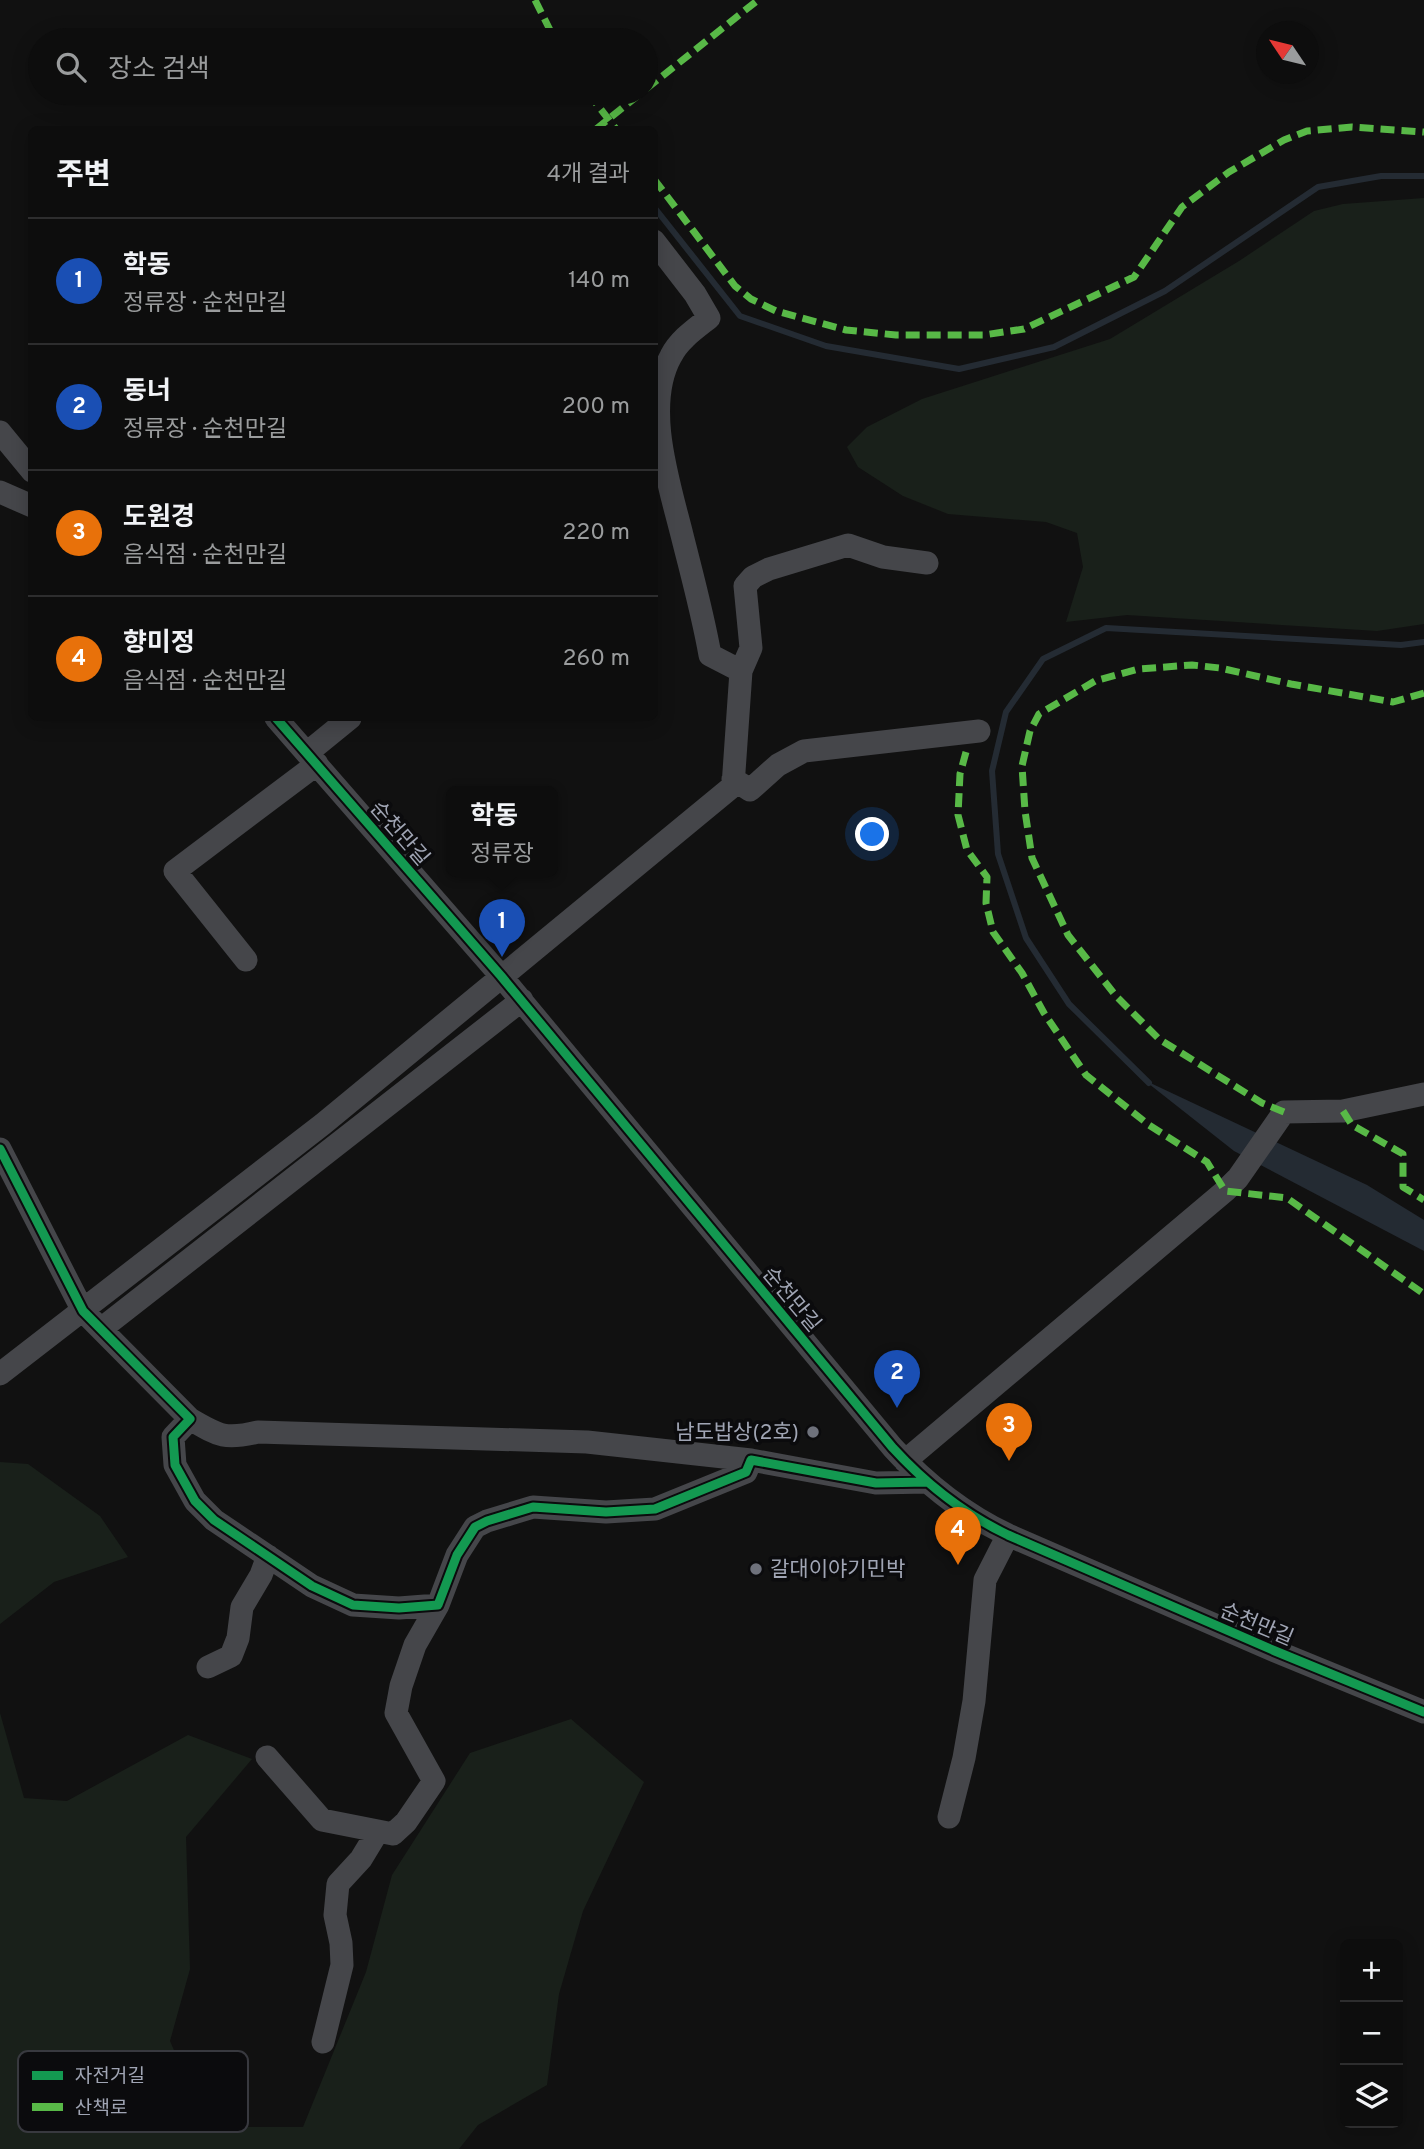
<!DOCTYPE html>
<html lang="ko">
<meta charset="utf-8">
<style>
:root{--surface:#0d0d0d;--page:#1b1b1b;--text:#f1f3f6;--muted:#9a9c9d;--line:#2d2d2e;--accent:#d93025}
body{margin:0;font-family:Overpass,"Noto Sans KR",sans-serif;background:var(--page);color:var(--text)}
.controls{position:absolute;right:21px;bottom:21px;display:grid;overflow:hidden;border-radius:10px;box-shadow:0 4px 18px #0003}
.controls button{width:63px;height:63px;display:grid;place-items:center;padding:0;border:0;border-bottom:2px solid var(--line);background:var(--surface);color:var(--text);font:35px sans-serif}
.compass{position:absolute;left:1256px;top:21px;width:63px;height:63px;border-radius:50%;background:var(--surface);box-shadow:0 4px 18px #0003;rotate:305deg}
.you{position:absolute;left:873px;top:835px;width:24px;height:24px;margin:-18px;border:5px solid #fff;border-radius:50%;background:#1a73e8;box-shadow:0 0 0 10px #1a73e833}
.badge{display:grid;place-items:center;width:46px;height:46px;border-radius:50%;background:var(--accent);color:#fff;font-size:23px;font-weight:700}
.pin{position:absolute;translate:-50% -58px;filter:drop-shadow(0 2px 4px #0008)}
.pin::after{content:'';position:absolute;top:37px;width:24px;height:21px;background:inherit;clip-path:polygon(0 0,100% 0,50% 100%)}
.popup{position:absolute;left:446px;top:786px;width:112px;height:91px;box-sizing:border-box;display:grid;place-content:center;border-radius:10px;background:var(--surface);filter:drop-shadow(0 2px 5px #0005);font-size:23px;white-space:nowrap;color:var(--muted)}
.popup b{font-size:26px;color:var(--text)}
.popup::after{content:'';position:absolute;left:50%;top:100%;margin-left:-14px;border:14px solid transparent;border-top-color:var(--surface)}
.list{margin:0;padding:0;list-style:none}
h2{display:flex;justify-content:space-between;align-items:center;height:91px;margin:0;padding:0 28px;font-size:30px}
h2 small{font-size:23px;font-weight:400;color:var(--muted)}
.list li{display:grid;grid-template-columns:46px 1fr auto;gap:21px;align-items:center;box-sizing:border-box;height:126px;padding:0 28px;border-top:2px solid var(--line)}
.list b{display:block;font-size:26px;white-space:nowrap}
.list p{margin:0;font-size:23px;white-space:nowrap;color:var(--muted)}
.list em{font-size:23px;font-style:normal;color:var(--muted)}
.icon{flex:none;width:38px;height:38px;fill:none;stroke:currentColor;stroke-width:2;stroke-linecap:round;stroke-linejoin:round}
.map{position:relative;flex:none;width:1424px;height:2149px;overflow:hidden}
.search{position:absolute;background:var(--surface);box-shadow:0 4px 18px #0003;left:28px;top:28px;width:630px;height:77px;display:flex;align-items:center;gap:18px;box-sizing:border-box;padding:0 24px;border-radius:38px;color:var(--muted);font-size:26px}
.panel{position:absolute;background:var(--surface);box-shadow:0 4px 18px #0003;left:28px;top:126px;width:630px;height:595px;border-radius:10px}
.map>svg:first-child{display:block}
.green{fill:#19201a}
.water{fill:#242b33}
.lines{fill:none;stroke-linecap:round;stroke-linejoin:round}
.stream{stroke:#242b33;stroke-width:6}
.minor{stroke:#45464a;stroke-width:23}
.quiet{stroke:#58b947;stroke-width:7;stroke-dasharray:14 7;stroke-linecap:butt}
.cycleway-casing{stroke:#0b0b0d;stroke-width:13}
.cycleway{stroke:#139951;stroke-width:9}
.poi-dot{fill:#6e717b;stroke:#0b0b0d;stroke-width:2.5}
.labels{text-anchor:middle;stroke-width:7;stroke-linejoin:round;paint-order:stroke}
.street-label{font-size:21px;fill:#a0a5b4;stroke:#0b0b0d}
.poi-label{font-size:21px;fill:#a0a5b4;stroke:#0b0b0d;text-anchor:end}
.key{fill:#0b0b0d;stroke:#38393f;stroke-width:2}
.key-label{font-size:19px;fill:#a0a5b4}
</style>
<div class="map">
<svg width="1424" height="2149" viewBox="0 0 1424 2149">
<rect width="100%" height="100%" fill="#111"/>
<path class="green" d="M1424 198V624L1377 631 1127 615 1066 622 1083 567 1077 533 1046 522 948 514 903 496 858 467 847 447 867 427 922 399 1110 339 1239 261 1314 211 1343 204Z
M0 1462 28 1464 100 1516 128 1557 54 1582 0 1624Z
M0 1713 24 1798 67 1801 188 1735 252 1759 186 1837 190 1969 170 2041 207 2127H303L366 1972 392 1875 470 1753 571 1719 644 1782 583 1911 559 1994 547 2085 478 2125 459 2149H0Z"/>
<path class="water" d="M1144 1080 1367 1185 1424 1220V1251L1234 1151Z"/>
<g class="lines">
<path class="stream" d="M654 207 740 316 826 346 959 369 1054 347 1165 291 1318 187 1381 176H1424
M1149 1083 1069 1004 1026 938 998 854 992 771 1006 712 1043 659 1106 628 1401 645 1424 642"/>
<path class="minor" d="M0 432 32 471
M0 492 32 506
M741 671 751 648 745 586 753 577 769 569 848 545 883 557 927 563
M276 718 501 976 893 1448C926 1484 964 1514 1008 1535L1275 1651 1424 1712
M307 753 350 718
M733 779 750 790 778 765 804 751 979 731
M246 960 175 871 317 764
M0 1149 83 1311 190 1419 173 1437 175 1465 195 1501 214 1520 312 1586 353 1605 399 1608 438 1605 457 1555 475 1527 487 1521 533 1507 606 1512 655 1509 746 1472 751 1460 876 1483 927 1482
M101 1329 522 1000
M0 1374 323 1124 733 786 741 671 710 655C703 615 692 575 682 535 669 483 643 406 671 356 679 340 695 329 709 318L695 294 654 241
M190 1419C219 1436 225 1440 258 1432L587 1442 751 1460
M905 1461 1225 1191 1238 1178 1284 1112 1343 1111 1424 1094
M208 1667 231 1656 238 1638 242 1607 261 1575 268 1556
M267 1757 322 1820 393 1834 406 1822 434 1781 396 1713 401 1686 415 1645 438 1605
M949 1817 964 1758 974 1701 985 1580 1008 1535
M323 2042 342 1965 341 1943 335 1915 338 1884 361 1859 378 1831"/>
<path class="quiet" d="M535 0 555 40
M646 89 758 0
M588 93 617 130
M595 130 641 93
M654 179 735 286 751 299 776 311 846 330 896 335H984L1024 329 1134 277 1182 207 1229 172 1284 140 1307 131 1352 127 1424 132
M966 752 960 774 958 815 967 850 987 877 986 903 993 932 1022 973 1044 1013 1086 1075 1149 1125 1207 1162 1225 1191 1287 1198 1424 1294
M1343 1111 1352 1125 1403 1154V1187L1424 1200
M1284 1112 1262 1103 1159 1039 1116 996 1068 935 1032 858 1025 811 1022 766 1030 731 1039 714 1095 681 1138 669 1192 665 1220 668 1291 684 1393 702 1424 693"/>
<defs>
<path id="cycleway" d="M276 718 501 976 893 1448C926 1484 964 1514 1008 1535L1275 1651 1424 1712
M0 1149 83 1311 190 1419 173 1437 175 1465 195 1501 214 1520 312 1586 353 1605 399 1608 438 1605 457 1555 475 1527 487 1521 533 1507 606 1512 655 1509 746 1472 751 1460 876 1483 927 1482"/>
</defs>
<use href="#cycleway" class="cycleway-casing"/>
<use href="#cycleway" class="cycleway"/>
</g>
<g class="poi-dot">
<circle cx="813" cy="1432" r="7"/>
<circle cx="756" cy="1569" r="7"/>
</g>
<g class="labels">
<g class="street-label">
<text transform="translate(400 833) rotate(49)" y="7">순천만길</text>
<text transform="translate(792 1299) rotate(50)" y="7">순천만길</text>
<text transform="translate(1257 1624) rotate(23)" y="7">순천만길</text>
</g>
<g class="poi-label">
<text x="799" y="1439">남도밥상(2호)</text>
<text x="770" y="1576" text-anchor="start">갈대이야기민박</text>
</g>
</g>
<rect x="18" y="2051" width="230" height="81" rx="10" class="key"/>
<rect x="32" y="2071" width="31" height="9" fill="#139951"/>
<rect x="32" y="2103" width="31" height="8" fill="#58b947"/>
<g class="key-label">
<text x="75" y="2082">자전거길</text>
<text x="75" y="2114">산책로</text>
</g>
</svg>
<div class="controls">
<button>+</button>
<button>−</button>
<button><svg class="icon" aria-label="layers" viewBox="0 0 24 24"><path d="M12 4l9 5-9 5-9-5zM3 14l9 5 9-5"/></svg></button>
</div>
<svg class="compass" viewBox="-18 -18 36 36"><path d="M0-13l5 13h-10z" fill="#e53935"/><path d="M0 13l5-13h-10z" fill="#9a9c9d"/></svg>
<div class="you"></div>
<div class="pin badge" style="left:502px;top:957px;background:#1a4fb4">1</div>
<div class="popup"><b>학동</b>정류장</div>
<div class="pin badge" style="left:897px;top:1408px;background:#1a4fb4">2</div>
<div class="pin badge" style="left:1009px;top:1461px;background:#e8710a">3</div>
<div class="pin badge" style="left:958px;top:1565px;background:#e8710a">4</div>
<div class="search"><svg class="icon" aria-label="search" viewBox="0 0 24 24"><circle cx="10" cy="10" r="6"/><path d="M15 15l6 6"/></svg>장소 검색</div>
<section class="panel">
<h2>주변<small>4개 결과</small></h2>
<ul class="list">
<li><span class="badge" style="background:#1a4fb4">1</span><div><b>학동</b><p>정류장 · 순천만길</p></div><em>140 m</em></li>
<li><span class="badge" style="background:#1a4fb4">2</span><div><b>동너</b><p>정류장 · 순천만길</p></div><em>200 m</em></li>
<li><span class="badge" style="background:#e8710a">3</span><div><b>도원경</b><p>음식점 · 순천만길</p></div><em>220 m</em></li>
<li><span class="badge" style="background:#e8710a">4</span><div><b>향미정</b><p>음식점 · 순천만길</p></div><em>260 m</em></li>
</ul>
</section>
</div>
